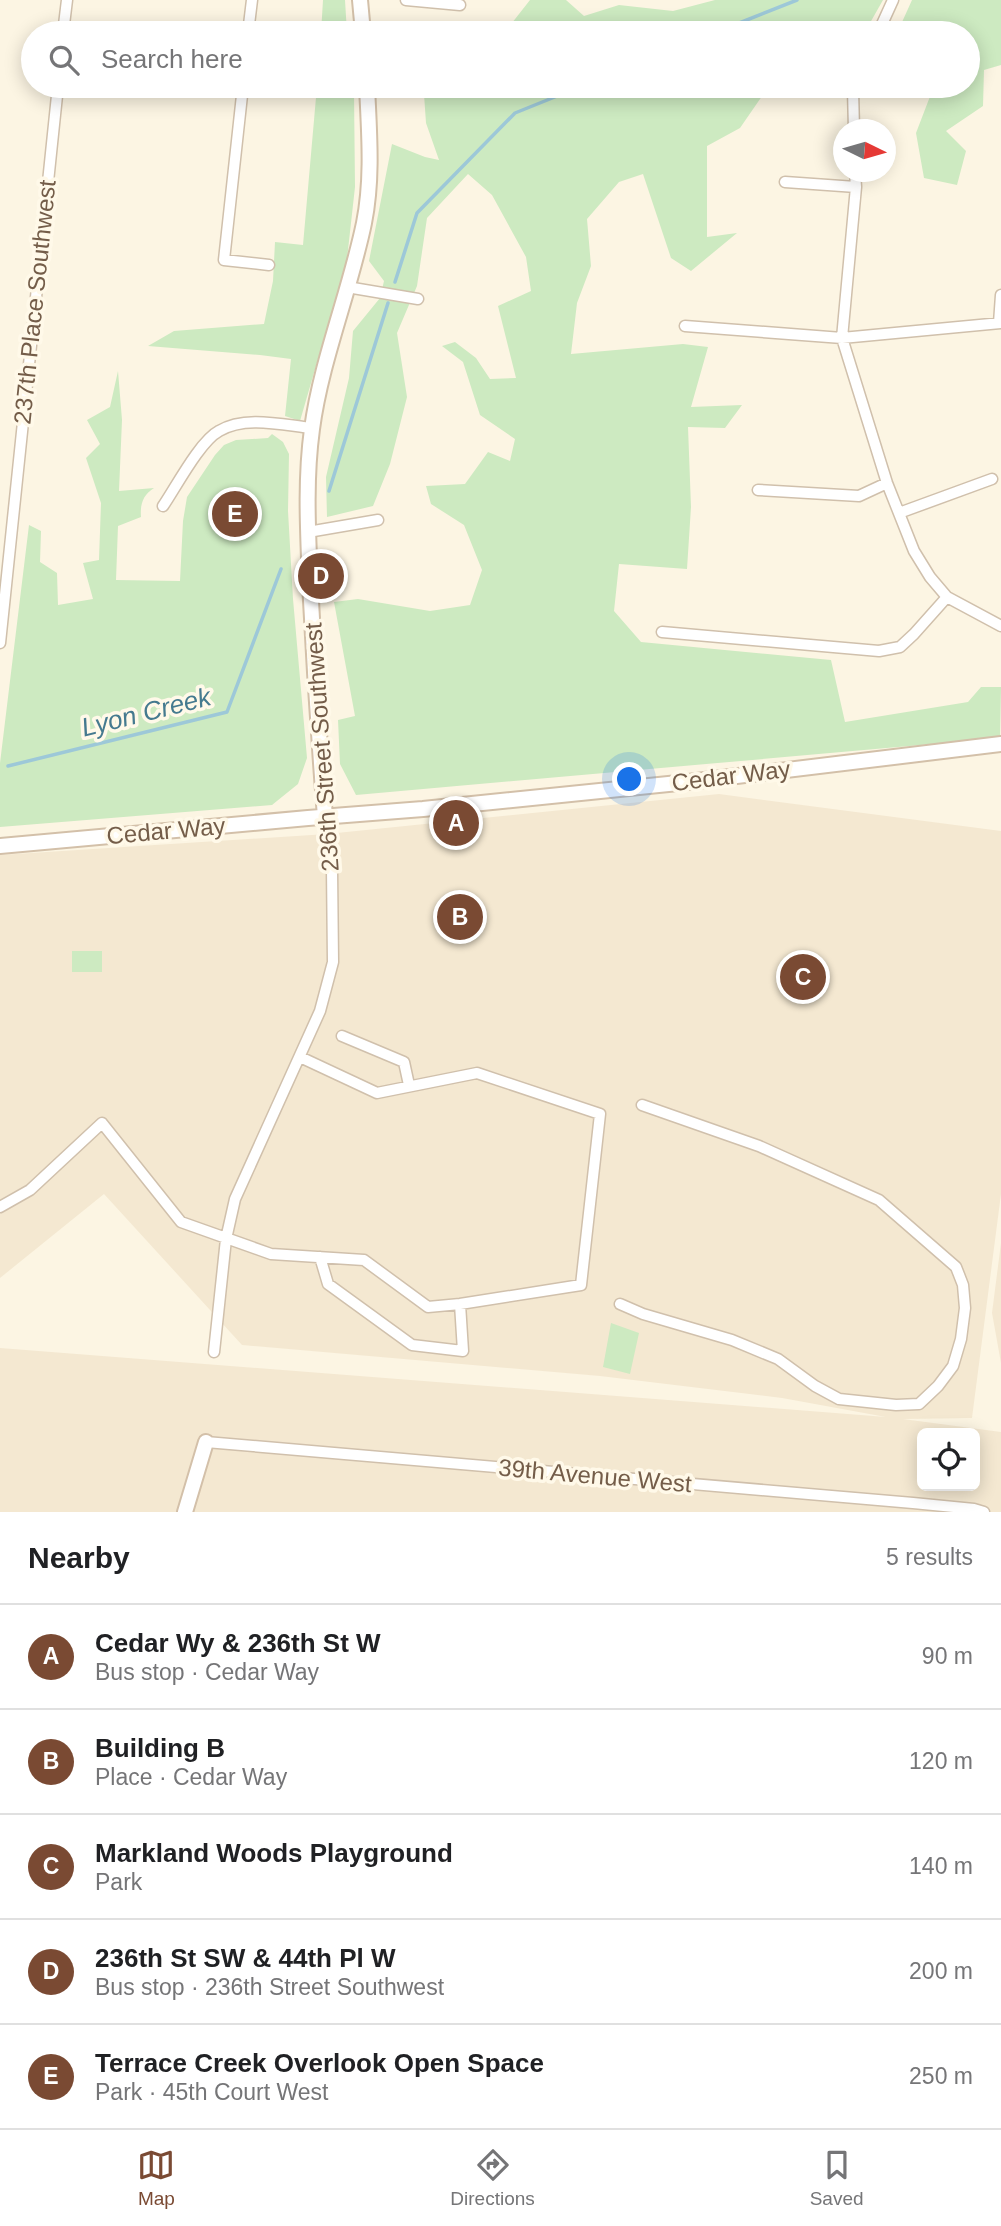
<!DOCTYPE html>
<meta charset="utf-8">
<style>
:root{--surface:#fff;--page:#f2f2f2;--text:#202124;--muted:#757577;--line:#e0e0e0;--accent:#7a4a33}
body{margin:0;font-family:Arial,sans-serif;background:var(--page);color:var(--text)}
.controls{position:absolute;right:21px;bottom:21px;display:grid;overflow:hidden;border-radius:10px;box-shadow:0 4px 18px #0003}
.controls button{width:63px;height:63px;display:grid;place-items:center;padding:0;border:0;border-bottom:2px solid var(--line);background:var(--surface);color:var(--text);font:35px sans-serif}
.compass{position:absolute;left:833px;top:119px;width:63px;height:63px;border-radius:50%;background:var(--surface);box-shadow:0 4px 18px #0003;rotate:95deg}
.you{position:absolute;left:630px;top:780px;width:24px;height:24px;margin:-18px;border:5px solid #fff;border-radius:50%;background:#1a73e8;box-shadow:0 0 0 10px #1a73e833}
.badge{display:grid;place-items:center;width:46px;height:46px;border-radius:50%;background:var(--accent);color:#fff;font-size:23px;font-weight:700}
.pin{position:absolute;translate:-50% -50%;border:4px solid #fff;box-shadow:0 2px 7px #0006}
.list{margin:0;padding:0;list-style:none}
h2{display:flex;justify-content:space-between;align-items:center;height:91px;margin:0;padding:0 28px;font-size:30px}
h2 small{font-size:23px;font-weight:400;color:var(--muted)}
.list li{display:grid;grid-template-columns:46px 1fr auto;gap:21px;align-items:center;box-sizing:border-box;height:105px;padding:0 28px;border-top:2px solid var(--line)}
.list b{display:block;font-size:26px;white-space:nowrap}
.list p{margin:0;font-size:23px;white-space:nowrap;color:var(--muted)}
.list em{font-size:23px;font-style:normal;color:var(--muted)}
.icon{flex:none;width:38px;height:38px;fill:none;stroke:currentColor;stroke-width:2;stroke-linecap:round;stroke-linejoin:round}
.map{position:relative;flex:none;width:1001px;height:1512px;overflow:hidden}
.search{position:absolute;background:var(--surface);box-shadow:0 4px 18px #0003;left:21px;right:21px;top:21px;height:77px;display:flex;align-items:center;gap:18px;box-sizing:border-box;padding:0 24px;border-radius:38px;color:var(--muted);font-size:26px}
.sheet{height:616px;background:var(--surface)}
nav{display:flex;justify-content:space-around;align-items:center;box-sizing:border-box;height:98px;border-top:2px solid var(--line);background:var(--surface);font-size:19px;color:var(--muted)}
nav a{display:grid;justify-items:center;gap:4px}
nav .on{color:var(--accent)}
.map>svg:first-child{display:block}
.residential{fill:#f4e8d1;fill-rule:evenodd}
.green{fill:#cdeac1}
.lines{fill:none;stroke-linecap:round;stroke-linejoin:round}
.stream{stroke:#9dc8d8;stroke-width:3.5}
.street-casing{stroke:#d0c0ac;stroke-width:13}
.secondary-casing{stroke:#d3c0a9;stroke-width:18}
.street{stroke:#fff;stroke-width:10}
.secondary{stroke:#fff;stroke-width:14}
.labels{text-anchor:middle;stroke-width:7;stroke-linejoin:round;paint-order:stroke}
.street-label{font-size:24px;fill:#745d49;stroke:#fff9e9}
.water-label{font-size:26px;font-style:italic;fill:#457a8f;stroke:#fff9e9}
</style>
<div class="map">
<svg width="1001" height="1512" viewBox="0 0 1001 1512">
<rect width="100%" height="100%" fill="#fcf5e3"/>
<path class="residential" d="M719 794 1001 831V1194L972 1418 903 1419 1001 1432V1512H0V1348L886 1417 782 1398 600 1376 242 1345 104 1194 0 1278V855L327 834ZM922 1433H975V1486H922Z
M1001 1243V1363L992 1313Z"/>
<path class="green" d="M323 0H345L347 33H321Z
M530 0H566L584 16 619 5 673 11 715 0H883L866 30 860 29 858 33 812 30 809 33H504Z
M912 0H1001V65L984 70 983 106 946 131 966 151 957 185 924 178 916 133 934 86H968V33L898 31Z
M317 86H349L354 92 355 187 347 259 300 421 285 416 291 359 260 355 148 346 174 331 264 324 273 281 275 242 303 245Z
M405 86H769L740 128 707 146V237L737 233 691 271 671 258 643 174 619 182 587 219 591 266 577 303 571 354 683 344 708 347 691 407 742 405 725 428 688 427 691 507 687 569 619 564 614 611 641 642 831 660 845 722 968 702 981 687H1001L1000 738 356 795 340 764 338 720 355 716 334 602 358 599 430 611 470 605 482 570 464 525 431 504 426 486 465 484 488 452 510 461 515 439 480 415 463 362 442 346 455 342 476 358 490 379 516 378 498 306 531 291 526 257 492 195 468 174 427 218 417 286 397 333 407 397 390 464 373 506 327 517 326 477 349 378 353 331 380 298 384 281 369 261 392 144 425 157 439 160 426 123 424 94Z
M118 371 122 420 119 491 154 488C143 495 140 504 141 517L118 526 116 580 180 581 183 521 187 497 215 455 224 445 236 440 268 438 272 434 283 442 289 454 288 511 293 599 307 758 298 784 272 805 0 827V763L29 525 41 531 40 562 57 573 58 605 93 599 83 563 99 560 101 503 86 458 100 444 87 420 110 407Z
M72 951H102V972H72Z
M794 956 823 966 811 998 783 989Z
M611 1323 639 1333 630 1374 603 1367Z"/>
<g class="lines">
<path class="stream" d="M714 33 797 0
M395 282 417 213 515 113 582 86
M329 491 388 303
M8 766 227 712 281 569"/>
<defs>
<path id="street" d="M406 0 460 5
M63 33 67 0
M248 33 252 0
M878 33 893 0
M243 86 224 260 269 265
M854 130 853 89 855 86
M855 172 856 187 842 338 887 483 914 551 930 577 947 597 1001 626
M785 182 856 187
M347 287 418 299
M999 323 1001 295
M685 326 842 338 1001 323
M758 490 859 496 887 483
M163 506C176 487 200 441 219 431 245 415 283 425 312 428
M899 513 992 479
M308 532 378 520
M662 632 879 651 900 647 914 634 947 597
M0 643 58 86
M342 1036 404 1062 409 1085
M0 1207 30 1190 102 1123 181 1222 271 1254 364 1260 428 1307 460 1304 581 1285 600 1114 477 1073 377 1093 300 1057
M320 1257 328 1284 412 1345 463 1351 460 1304
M620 1304 643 1314 732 1340 778 1359 815 1386 839 1399 896 1405 919 1404 938 1386 953 1366 961 1339 965 1308 963 1285 956 1267 879 1200 759 1146 642 1105
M214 1352 226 1239 235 1199 320 1011 333 962 332 869 325 817
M206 1442 913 1503 974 1509 984 1512"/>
<path id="secondary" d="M360 0 363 33
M325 817C319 739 314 661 310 583 308 532 305 480 312 429 321 361 350 291 364 223 373 178 369 132 367 86
M0 846 308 818 423 809 688 782 1001 744
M185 1512 206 1442"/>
</defs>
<use href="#street" class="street-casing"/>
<use href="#secondary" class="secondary-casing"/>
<use href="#street" class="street"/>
<use href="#secondary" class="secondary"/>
</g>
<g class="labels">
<g class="street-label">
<text transform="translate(35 302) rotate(-84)" y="8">237th Place Southwest</text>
<text transform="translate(322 747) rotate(-94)" y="8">236th Street Southwest</text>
<text transform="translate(731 776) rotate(-7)" y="8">Cedar Way</text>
<text transform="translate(166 831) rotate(-5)" y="8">Cedar Way</text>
<text transform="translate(595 1476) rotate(5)" y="8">39th Avenue West</text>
</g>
<g class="water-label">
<text transform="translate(146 712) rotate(-14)" y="9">Lyon Creek</text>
</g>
</g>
</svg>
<div class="controls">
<button><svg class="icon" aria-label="locate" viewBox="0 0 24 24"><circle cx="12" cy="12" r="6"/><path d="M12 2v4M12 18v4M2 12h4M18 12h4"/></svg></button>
</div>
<svg class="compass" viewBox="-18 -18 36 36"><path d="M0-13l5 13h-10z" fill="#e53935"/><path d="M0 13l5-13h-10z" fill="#757577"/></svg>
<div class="you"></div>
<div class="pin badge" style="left:456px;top:823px">A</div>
<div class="pin badge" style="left:460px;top:917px">B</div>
<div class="pin badge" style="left:803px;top:977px">C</div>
<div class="pin badge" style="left:321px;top:576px">D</div>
<div class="pin badge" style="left:235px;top:514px">E</div>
<div class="search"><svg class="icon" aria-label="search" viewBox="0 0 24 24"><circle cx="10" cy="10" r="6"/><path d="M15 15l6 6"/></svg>Search here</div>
</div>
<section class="sheet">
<h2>Nearby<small>5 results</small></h2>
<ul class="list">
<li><span class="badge">A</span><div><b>Cedar Wy &amp; 236th St W</b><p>Bus stop · Cedar Way</p></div><em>90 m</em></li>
<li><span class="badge">B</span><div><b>Building B</b><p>Place · Cedar Way</p></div><em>120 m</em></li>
<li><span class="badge">C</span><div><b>Markland Woods Playground</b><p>Park</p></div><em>140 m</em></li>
<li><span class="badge">D</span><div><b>236th St SW &amp; 44th Pl W</b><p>Bus stop · 236th Street Southwest</p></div><em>200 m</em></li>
<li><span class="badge">E</span><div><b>Terrace Creek Overlook Open Space</b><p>Park · 45th Court West</p></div><em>250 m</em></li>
</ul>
</section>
<nav>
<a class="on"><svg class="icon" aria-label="map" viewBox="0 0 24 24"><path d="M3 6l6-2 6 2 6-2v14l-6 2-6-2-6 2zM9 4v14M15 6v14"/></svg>Map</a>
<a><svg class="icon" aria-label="directions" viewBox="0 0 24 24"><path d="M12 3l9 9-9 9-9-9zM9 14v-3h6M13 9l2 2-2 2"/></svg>Directions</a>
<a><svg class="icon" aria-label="saved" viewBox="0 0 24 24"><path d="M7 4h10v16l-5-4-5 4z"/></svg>Saved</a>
</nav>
